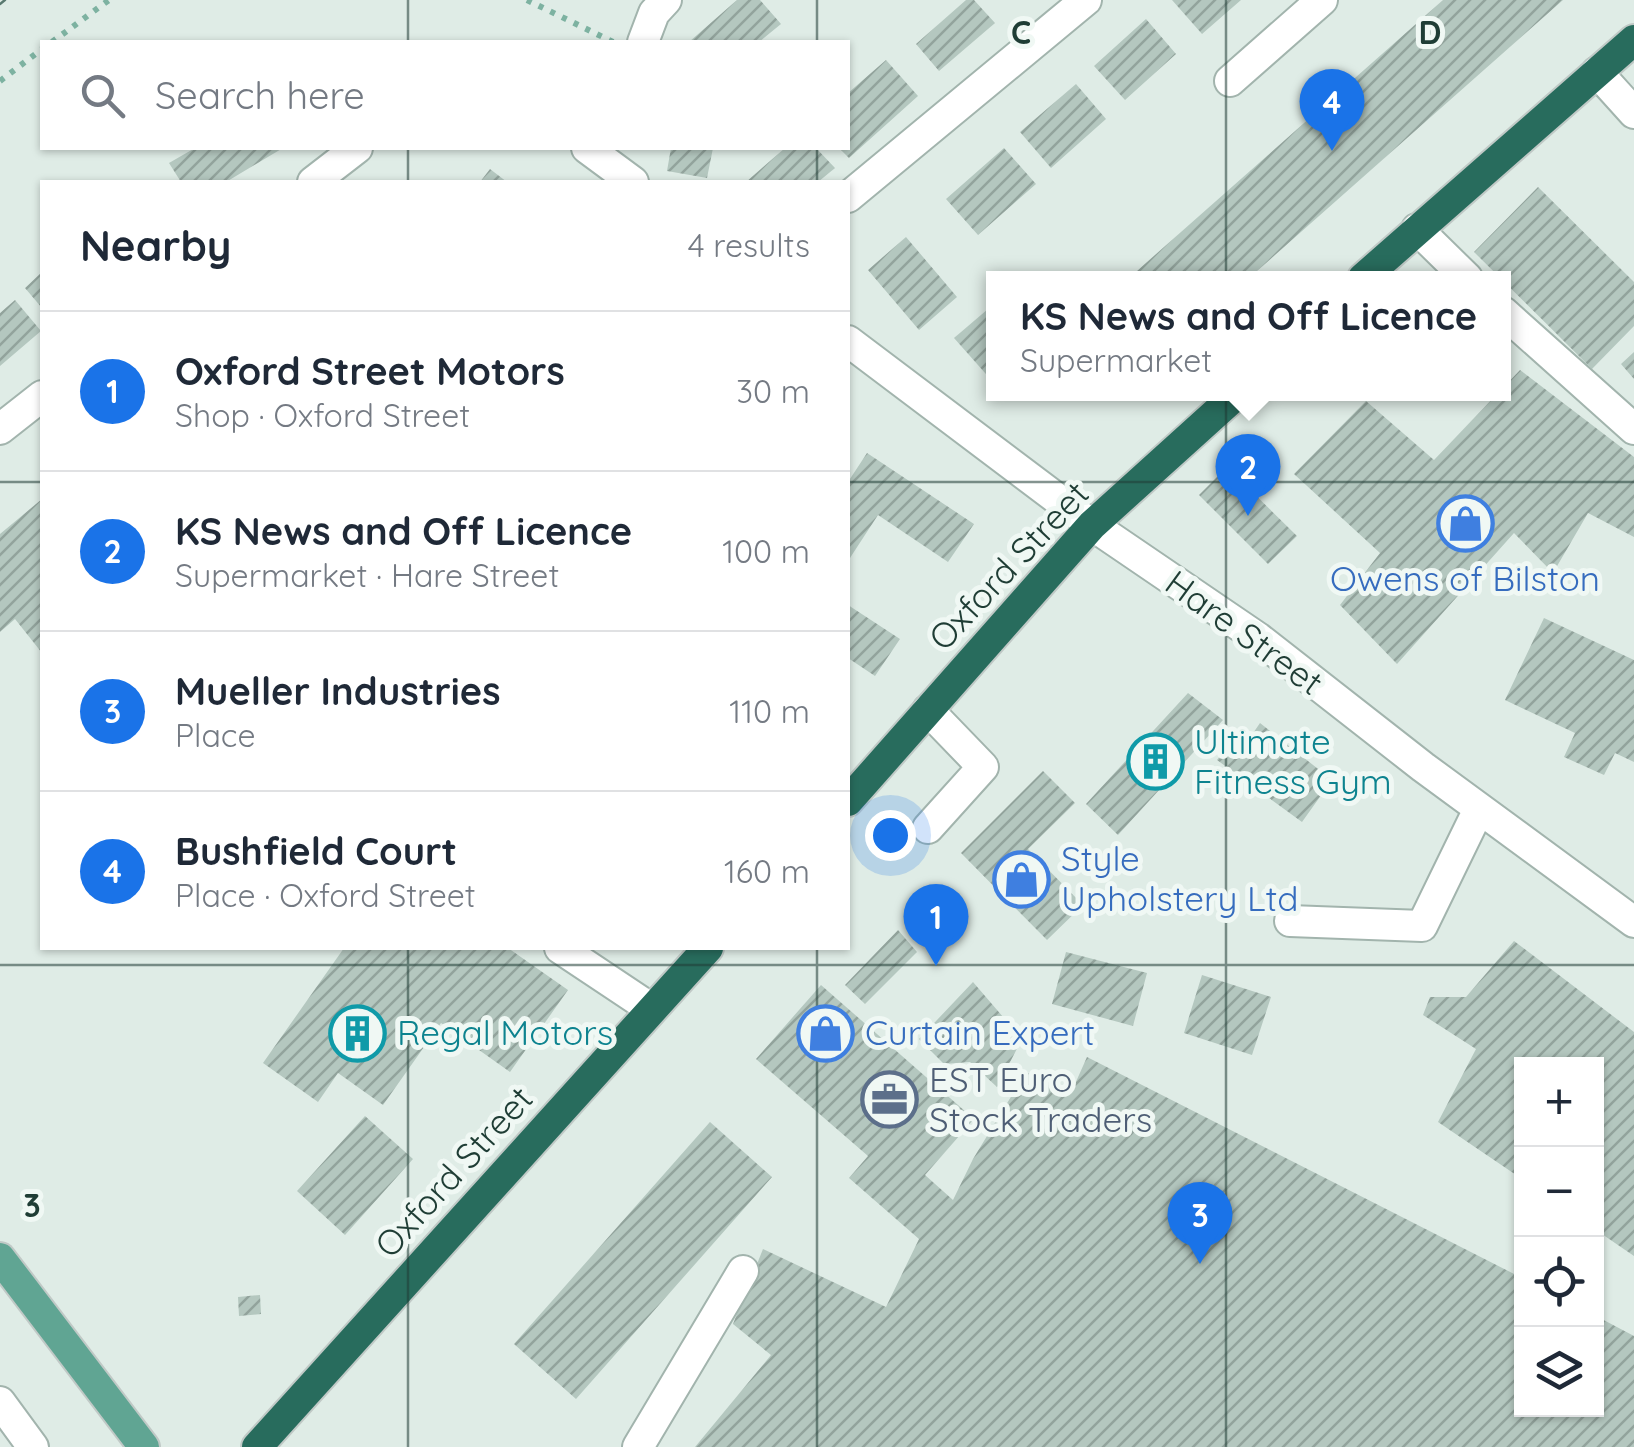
<!DOCTYPE html>
<meta charset="utf-8">
<style>
:root{--surface:#fff;--page:#f6f6f7;--text:#1f2937;--muted:#747a83;--line:#e0e1e3;--accent:#1a73e8}
body{margin:0;font-family:Quicksand,sans-serif;background:var(--page);color:var(--text)}
.controls{position:absolute;right:30px;bottom:30px;display:grid;overflow:hidden;border-radius:0px;box-shadow:0 2px 8px #0004}
.controls button{width:90px;height:90px;display:grid;place-items:center;padding:0;border:0;border-bottom:2px solid var(--line);background:var(--surface);color:var(--text);font:50px sans-serif}
.you{position:absolute;left:890px;top:835px;width:35px;height:35px;margin:-25px;border:8px solid #fff;border-radius:50%;background:#1a73e8;box-shadow:0 0 0 15px #1a73e833}
.badge{display:grid;place-items:center;width:65px;height:65px;border-radius:50%;background:var(--accent);color:#fff;font-size:32px;font-weight:700}
.pin{position:absolute;translate:-50% -82px;filter:drop-shadow(0 2px 5px #0008)}
.pin::after{content:'';position:absolute;top:52px;width:35px;height:30px;background:inherit;clip-path:polygon(0 0,100% 0,50% 100%)}
.popup{position:absolute;left:986px;top:271px;width:525px;height:130px;box-sizing:border-box;display:grid;place-content:center;border-radius:0px;background:var(--surface);filter:drop-shadow(0 2px 8px #0005);font-size:32px;white-space:nowrap;color:var(--muted)}
.popup b{font-size:38px;color:var(--text)}
.popup::after{content:'';position:absolute;left:50%;top:100%;margin-left:-20px;border:20px solid transparent;border-top-color:var(--surface)}
.list{margin:0;padding:0;list-style:none}
h2{display:flex;justify-content:space-between;align-items:center;height:130px;margin:0;padding:0 40px;font-size:42px}
h2 small{font-size:32px;font-weight:400;color:var(--muted)}
.list li{display:grid;grid-template-columns:65px 1fr auto;gap:30px;align-items:center;box-sizing:border-box;height:160px;padding:0 40px;border-top:2px solid var(--line)}
.list b{display:block;font-size:38px;white-space:nowrap}
.list p{margin:0;font-size:32px;white-space:nowrap;color:var(--muted)}
.list em{font-size:32px;font-style:normal;color:var(--muted)}
.icon{flex:none;width:55px;height:55px;fill:none;stroke:currentColor;stroke-width:2;stroke-linecap:round;stroke-linejoin:round}
.map{position:relative;flex:none;width:1634px;height:1447px;overflow:hidden}
.search{position:absolute;background:var(--surface);box-shadow:0 2px 8px #0004;left:40px;top:40px;width:810px;height:110px;display:flex;align-items:center;gap:25px;box-sizing:border-box;padding:0 35px;border-radius:0px;color:var(--muted);font-size:38px}
.panel{position:absolute;background:var(--surface);box-shadow:0 2px 8px #0004;left:40px;top:180px;width:810px;height:770px;border-radius:0px}
.map>svg:first-child{display:block}
.building{fill:url(#building-hatch)}
.lines{fill:none;stroke-linecap:round;stroke-linejoin:round}
.minor-casing{stroke:#a2b4ad;stroke-width:34}
.major-casing{stroke:#c0c9c6;stroke-width:34}
.highway-casing{stroke:#c0c9c6;stroke-width:34}
.path{stroke:#7db2a1;stroke-width:6;stroke-dasharray:5 8;stroke-linecap:butt}
.minor{stroke:#fff;stroke-width:30}
.major{stroke:#60a593;stroke-width:30}
.highway{stroke:#286c5d;stroke-width:30}
.tram{stroke:#597970;stroke-width:2.5}
.grid{fill:none;stroke:#1f3d35;stroke-width:2.5;stroke-opacity:0.55}
.labels{text-anchor:middle;stroke-width:10;stroke-linejoin:round;paint-order:stroke}
.street-label{font-size:35px;fill:#1f3d35;stroke:#f0f8f4}
.shop-label{font-size:35px;fill:#366cbe;stroke:#f0f8f4;text-anchor:start}
.culture-label{font-size:35px;fill:#0d838f;stroke:#f0f8f4;text-anchor:start}
.service-label{font-size:35px;fill:#4e5e75;stroke:#f0f8f4;text-anchor:start}
.grid-label{font-size:32px;text-anchor:middle;font-weight:bold;fill:#1f3d35;stroke:#f0f8f4;stroke-width:10;stroke-linejoin:round;paint-order:stroke}
</style>
<div class="map">
<svg width="1634" height="1447" viewBox="0 0 1634 1447">
<defs>
<pattern id="building-hatch" width="6" height="6" patternUnits="userSpaceOnUse" patternTransform="scale(2.5)"><rect width="6" height="6" fill="#b4c7bf"/><path d="M-1 1l2-2M0 6l6-6M5 7l2-2" fill="none" stroke="#92a39c"/></pattern>
</defs>
<rect width="100%" height="100%" fill="#dfece6"/>
<path class="building" d="M737 0H760L781 24 759 42H689Z
M966 0H974L995 23 939 71 916 44Z
M1172 0H1241L1202 34Z
M1443 0H1563L1249 278H1129Z
M1146 19 1176 54 1125 100 1094 66Z
M886 60 918 96 849 158 839 148H848V93Z
M1076 84 1106 119 1051 168 1020 132Z
M195 148H283L226 182H181L169 163Z
M671 148H713L707 178 667 171Z
M785 148H816L835 168 818 182H746Z
M1004 148 1036 184 978 235 946 199Z
M490 169 507 182H480Z
M1538 187 1634 282V326L1592 369 1474 252Z
M906 237 957 297 919 330 868 270Z
M42 272V308L25 288Z
M15 300 41 331 0 366V313Z
M988 309 993 314V382L954 338Z
M1634 352V379L1621 364Z
M1520 370 1634 457V537L1588 513 1553 573 1514 533 1397 664 1340 605 1380 553 1294 474 1366 401 1434 460 1497 394H1503V388Z
M867 453 974 524 948 562 878 515 848 561V482Z
M1227 467 1297 536 1268 564 1199 495Z
M42 499V653L15 619 0 632V534Z
M848 605 900 639 875 676 848 658Z
M1544 618 1634 660V762L1615 753 1604 775 1564 757 1575 733 1505 700Z
M1188 693 1223 720 1118 835 1086 804Z
M1260 723 1332 780 1302 822 1217 760 1236 734 1247 742Z
M1043 771 1075 803 1028 849 1083 905 1047 940 961 853Z
M898 930 917 952 865 1004 845 985Z
M1514 941 1634 1032V1256L1596 1230V1064H1522V1179L1438 1122 1476 1049 1423 1015 1430 997H1466Z
M344 948H508L568 990 510 1072 441 1023 383 1105 338 1073 318 1102 263 1063Z
M1066 952 1147 973 1133 1026 1052 1004Z
M1202 975 1271 997 1252 1055 1184 1033Z
M973 982 1022 1039 997 1087 970 1062 944 1064 919 1039Z
M821 985 974 1119 925 1175 953 1200 973 1159 1026 1072 1071 1093 1087 1057 1522 1278V1410H1596V1316L1634 1336V1447H695L771 1355 733 1324 763 1249 886 1307 919 1239 849 1178 868 1156 756 1059Z
M365 1116 413 1159 345 1235 297 1191Z
M710 1122 772 1177 576 1399 514 1344Z
M260 1295 261 1314 239 1316 238 1297Z"/>
<g class="lines">
<defs>
<path id="minor" d="M643 42 654 13 666 0
M1597 72 1634 113
M1230 81 1322 0
M587 148 633 182
M313 182 357 148
M848 197 1086 0
M1417 229 1467 278
M1503 312 1634 429
M848 341 1092 525 1258 638 1423 767 1634 922
M0 429 42 396
M928 710 983 767 928 828
M1290 921 1422 926 1479 809
M560 948 650 1008
M0 1402 33 1447
M638 1447 743 1271"/>
<path id="major" d="M0 1258 144 1447"/>
<path id="highway" d="M1363 278 1634 40
M848 801 1092 525 1237 394
M257 1447 708 948"/>
</defs>
<use href="#minor" class="minor-casing"/>
<use href="#major" class="major-casing"/>
<use href="#highway" class="highway-casing"/>
<path class="path" d="M527 0 613 42
M52 42 109 0
M0 81 42 49"/>
<use href="#minor" class="minor"/>
<use href="#major" class="major"/>
<use href="#highway" class="highway"/>
<path class="tram" d="M0 4 5 0"/>
</g>
<path class="grid" d="M408 0V42M817 0V42M1226 0V1447M408 148V182M817 148V182M0 482H42M848 482H1634M408 948V1447M817 948V1447M0 965H1634"/>
<defs>
<symbol id="shop-ring" viewBox="-11 -11 22 22"><circle r="9.5" fill="#f0f8f4" stroke="#3f7fe0" stroke-width="1.5"/><path d="M-5-2.5h2.3a2.7 3.5 0 0 1 5.4 0H5L5.5 6h-11ZM-1.5-2.5h3a1.5 2.3 0 0 0-3 0Z" fill="#3f7fe0"/></symbol>
<symbol id="building-ring" viewBox="-11 -11 22 22"><circle r="9.5" fill="#f0f8f4" stroke="#0f9aa8" stroke-width="1.5"/><path d="M-4-6H4V6H1V3H-1V6H-4ZM-2.5-4.3h1.7v1.8h-1.7ZM.8-4.3h1.7v1.8H.8ZM-2.5-1h1.7V.8h-1.7ZM.8-1h1.7V.8H.8Z" fill="#0f9aa8"/></symbol>
<symbol id="office-ring" viewBox="-11 -11 22 22"><circle r="9.5" fill="#f0f8f4" stroke="#5c6f8a" stroke-width="1.5"/><path d="M-6-3h4V-5.5h4V-3h4V5H-6ZM-1-4.5V-3h2v-1.5ZM-6 0V1H6V0Z" fill="#5c6f8a"/></symbol>
</defs>
<g fill-rule="evenodd">
<use href="#shop-ring" x="1434" y="492" width="63" height="63"/>
<use href="#building-ring" x="1124" y="730" width="63" height="63"/>
<use href="#shop-ring" x="990" y="848" width="63" height="63"/>
<use href="#building-ring" x="326" y="1002" width="63" height="63"/>
<use href="#shop-ring" x="794" y="1002" width="63" height="63"/>
<use href="#office-ring" x="858" y="1068" width="63" height="63"/>
</g>
<g class="labels">
<g class="street-label">
<text transform="translate(1009 566) rotate(-47)" y="12">Oxford Street</text>
<text transform="translate(1244 633) rotate(36)" y="12">Hare Street</text>
<text transform="translate(454 1172) rotate(-48)" y="12">Oxford Street</text>
</g>
<g class="shop-label">
<text x="1465" y="591" text-anchor="middle">Owens of Bilston</text>
<text x="1061" y="871">Style<tspan x="1061" dy="40">Upholstery Ltd</tspan></text>
<text x="865" y="1045">Curtain Expert</text>
</g>
<g class="culture-label">
<text x="1194" y="754">Ultimate<tspan x="1194" dy="40">Fitness Gym</tspan></text>
<text x="397" y="1045">Regal Motors</text>
</g>
<g class="service-label">
<text x="929" y="1092">EST Euro<tspan x="929" dy="40">Stock Traders</tspan></text>
</g>
</g>
<g class="grid-label">
<text x="1021" y="44">C</text>
<text x="1430" y="44">D</text>
<text x="32" y="1217">3</text>
</g>
</svg>
<div class="controls">
<button>+</button>
<button>−</button>
<button><svg class="icon" aria-label="locate" viewBox="0 0 24 24"><circle cx="12" cy="12" r="6"/><path d="M12 2v4M12 18v4M2 12h4M18 12h4"/></svg></button>
<button><svg class="icon" aria-label="layers" viewBox="0 0 24 24"><path d="M12 4l9 5-9 5-9-5zM3 14l9 5 9-5"/></svg></button>
</div>
<div class="you"></div>
<div class="pin badge" style="left:936px;top:966px">1</div>
<div class="pin badge" style="left:1248px;top:516px">2</div>
<div class="popup"><b>KS News and Off Licence</b>Supermarket</div>
<div class="pin badge" style="left:1200px;top:1264px">3</div>
<div class="pin badge" style="left:1332px;top:151px">4</div>
<div class="search"><svg class="icon" aria-label="search" viewBox="0 0 24 24"><circle cx="10" cy="10" r="6"/><path d="M15 15l6 6"/></svg>Search here</div>
<section class="panel">
<h2>Nearby<small>4 results</small></h2>
<ul class="list">
<li><span class="badge">1</span><div><b>Oxford Street Motors</b><p>Shop · Oxford Street</p></div><em>30 m</em></li>
<li><span class="badge">2</span><div><b>KS News and Off Licence</b><p>Supermarket · Hare Street</p></div><em>100 m</em></li>
<li><span class="badge">3</span><div><b>Mueller Industries</b><p>Place</p></div><em>110 m</em></li>
<li><span class="badge">4</span><div><b>Bushfield Court</b><p>Place · Oxford Street</p></div><em>160 m</em></li>
</ul>
</section>
</div>
